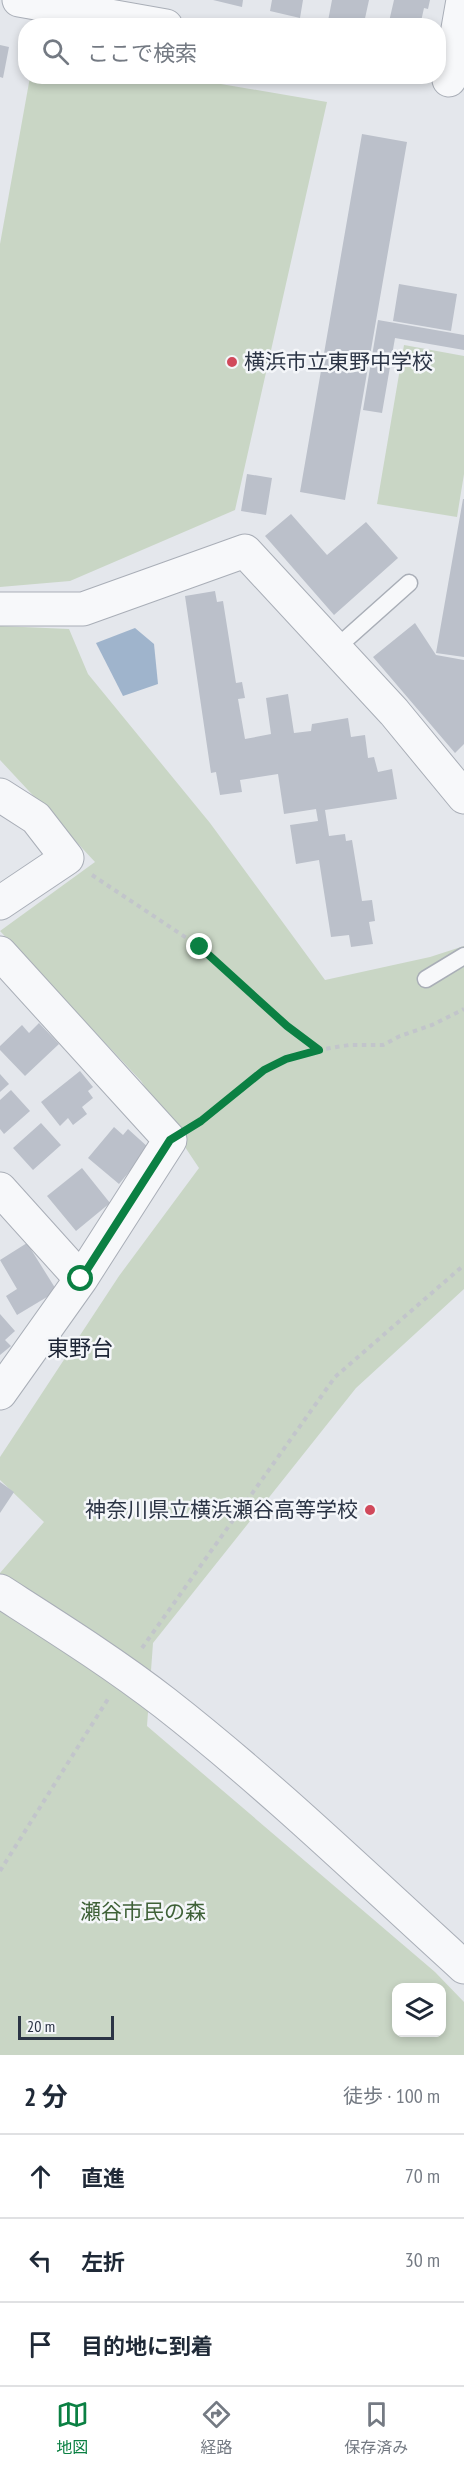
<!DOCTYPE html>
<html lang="ja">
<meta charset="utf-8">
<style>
:root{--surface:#fff;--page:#f6f6f7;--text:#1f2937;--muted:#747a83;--line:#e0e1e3;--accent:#0b8043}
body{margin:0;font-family:"PT Sans Narrow","Noto Sans JP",sans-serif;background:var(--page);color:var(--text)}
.controls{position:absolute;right:18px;bottom:18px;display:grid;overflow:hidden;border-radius:12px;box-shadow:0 3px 9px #0003}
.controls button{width:54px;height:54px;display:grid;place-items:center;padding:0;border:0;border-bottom:2px solid var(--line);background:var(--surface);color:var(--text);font:30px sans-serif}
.scale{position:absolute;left:18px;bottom:15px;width:96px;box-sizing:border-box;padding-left:6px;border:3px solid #2b3445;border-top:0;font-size:16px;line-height:21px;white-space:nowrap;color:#2b3445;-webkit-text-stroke:4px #f4f6f9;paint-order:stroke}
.stop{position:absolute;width:18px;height:18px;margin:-14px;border:4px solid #0b8043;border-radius:50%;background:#fff}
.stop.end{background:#0b8043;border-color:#fff;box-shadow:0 2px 6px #0008}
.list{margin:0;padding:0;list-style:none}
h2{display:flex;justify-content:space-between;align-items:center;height:78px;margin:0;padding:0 24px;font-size:26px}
h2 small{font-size:20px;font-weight:400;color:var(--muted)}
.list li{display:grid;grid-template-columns:39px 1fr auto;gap:18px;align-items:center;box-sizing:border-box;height:84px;padding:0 24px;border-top:2px solid var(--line)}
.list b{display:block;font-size:22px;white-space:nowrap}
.list em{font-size:20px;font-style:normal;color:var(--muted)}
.icon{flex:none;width:33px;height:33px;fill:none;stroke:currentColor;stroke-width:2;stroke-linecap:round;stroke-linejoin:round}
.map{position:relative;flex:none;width:464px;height:2055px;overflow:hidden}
.search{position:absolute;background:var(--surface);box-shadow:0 3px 9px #0003;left:18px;right:18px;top:18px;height:66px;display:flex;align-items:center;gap:15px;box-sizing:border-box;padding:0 21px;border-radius:24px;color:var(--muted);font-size:22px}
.sheet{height:330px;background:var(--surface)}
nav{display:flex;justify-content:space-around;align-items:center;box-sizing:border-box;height:84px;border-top:2px solid var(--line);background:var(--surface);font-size:16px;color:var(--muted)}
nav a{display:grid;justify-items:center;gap:3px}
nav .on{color:var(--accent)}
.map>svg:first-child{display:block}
.green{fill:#c9d6c5;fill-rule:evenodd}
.water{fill:#9fb4cc}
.building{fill:#bbc0ca}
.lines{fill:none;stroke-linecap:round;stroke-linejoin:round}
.lane-casing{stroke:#a9aeb7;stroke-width:19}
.street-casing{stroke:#a9aeb7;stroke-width:35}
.path{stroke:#c2c5cb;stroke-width:4;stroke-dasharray:4.5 4.5;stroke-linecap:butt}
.lane{stroke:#f7f8fa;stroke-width:16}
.street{stroke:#f7f8fa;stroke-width:33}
.route{stroke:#0b8043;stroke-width:8}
.poi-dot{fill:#d1495b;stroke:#f4f6f9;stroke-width:2}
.labels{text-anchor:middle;stroke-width:5;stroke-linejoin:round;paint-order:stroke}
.poi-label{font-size:21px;fill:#2b3445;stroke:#f4f6f9;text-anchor:start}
.park-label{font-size:21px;fill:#3f6138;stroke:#f4f6f9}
.neighbourhood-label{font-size:22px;fill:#1d2536;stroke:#f4f6f9}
</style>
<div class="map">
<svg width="464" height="2055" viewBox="0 0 464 2055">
<rect width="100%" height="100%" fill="#e4e7ec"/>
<path class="green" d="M30 77H180L327 102 235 510 70 581 0 587V244Z
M404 345 464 356V474L457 517 377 504Z
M0 626 69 629 88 674 210 823 325 980 430 957 464 946V1289L356 1388 153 1643 147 1726 435 1972 464 2002V2055H0V1573L44 1522 0 1480V1457L119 1276 199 1168 141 1081 0 931 95 862 0 760ZM396 1988H442V2032H396Z"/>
<path class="water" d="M135 628 154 644 158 684 123 696 96 643Z"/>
<path class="building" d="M213 0H243L242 7Z
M272 0H303L300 18 270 11Z
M332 0H369L364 23 353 20 351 26H349L328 21Z
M394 0H430L428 9 424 8 420 26H388Z
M0 45 9 47 3 78 0 77Z
M362 134 407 142 345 500 300 492Z
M399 284 457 294 451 331 393 321Z
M378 320 464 335V350L395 338 382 413 363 410Z
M247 474 272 478 266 515 241 511Z
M463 499H464V657L436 653Z
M291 514 327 555 366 522 398 558 334 615 265 536Z
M215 591 217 602 223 601 236 683 242 682 245 698 238 699 245 739 271 734 266 698 288 694 294 733 311 731 312 724 348 718 351 737 365 735 368 758 374 757 378 772 392 769 397 799 325 810 329 836 345 834 346 841 352 840 362 901 372 900 375 921 369 922 373 944 351 947 349 935 331 937 319 860 296 864 290 825 318 821 316 809 284 814 278 774 240 780 242 792 220 795 216 772 211 773 185 596Z
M415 623 436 655 464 660V744L455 753 373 657Z
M39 1023 59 1044 25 1076 0 1050V1046L22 1025 29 1033Z
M80 1071 93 1087 88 1091 93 1098 82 1107 87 1114 73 1125 68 1118 60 1126 41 1102Z
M0 1074 9 1084 0 1092Z
M11 1090 30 1111 4 1134 0 1129V1100Z
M41 1123 61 1145 33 1170 13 1148Z
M114 1127 123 1135 128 1129 149 1148 119 1184 88 1158Z
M82 1168 110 1203 76 1231 47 1196Z
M27 1243 57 1291 17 1315 6 1296 17 1289 0 1260Z
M0 1314 15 1331 5 1340 11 1346 0 1355Z
M0 1482 14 1492 0 1513Z"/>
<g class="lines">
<defs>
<path id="lane" d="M335 649 409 583
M426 979 464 956"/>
<path id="street" d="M19 0 166 26
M449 80 463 0
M0 609H83L245 551 394 712 464 797
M0 795 36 818 67 858 0 903
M0 953 170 1140 81 1279 0 1393
M0 1189 81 1279
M0 1591C56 1627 112 1662 165 1703 270 1785 366 1878 464 1967"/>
</defs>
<use href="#lane" class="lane-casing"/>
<use href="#street" class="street-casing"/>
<path class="path" d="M92 875 200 947 287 1026 318 1049
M196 1124 263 1070 286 1059 319 1050 349 1045H383L400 1036 432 1025 464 1009
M142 1648 335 1377 464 1265
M0 1871 108 1699"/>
<use href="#lane" class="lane"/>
<use href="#street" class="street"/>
</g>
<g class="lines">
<path class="route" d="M81 1279 170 1140 201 1121 264 1070 286 1059 319 1050 287 1026 200 947"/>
</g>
<g class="poi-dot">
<circle cx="232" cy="362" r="6"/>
<circle cx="370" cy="1510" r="6"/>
</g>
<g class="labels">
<g class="poi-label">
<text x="244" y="369">横浜市立東野中学校</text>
<text x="358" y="1517" text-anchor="end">神奈川県立横浜瀬谷高等学校</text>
</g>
<g class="park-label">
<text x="143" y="1919">瀬谷市民の森</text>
</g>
<g class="neighbourhood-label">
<text x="80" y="1356">東野台</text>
</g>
</g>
</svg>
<div class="controls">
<button><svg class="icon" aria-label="layers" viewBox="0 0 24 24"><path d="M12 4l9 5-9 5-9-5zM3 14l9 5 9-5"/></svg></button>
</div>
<div class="scale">20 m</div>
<div class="stop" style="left:81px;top:1279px"></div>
<div class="stop end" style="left:200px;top:947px"></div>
<div class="search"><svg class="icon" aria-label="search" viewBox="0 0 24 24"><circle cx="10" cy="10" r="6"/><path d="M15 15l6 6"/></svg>ここで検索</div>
</div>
<section class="sheet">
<h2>2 分<small>徒歩 · 100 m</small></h2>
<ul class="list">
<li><svg class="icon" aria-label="ahead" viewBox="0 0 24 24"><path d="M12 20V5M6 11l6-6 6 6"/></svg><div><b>直進</b></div><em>70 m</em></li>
<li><svg class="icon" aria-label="left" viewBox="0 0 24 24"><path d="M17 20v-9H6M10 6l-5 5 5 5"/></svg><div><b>左折</b></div><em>30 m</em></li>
<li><svg class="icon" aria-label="arrive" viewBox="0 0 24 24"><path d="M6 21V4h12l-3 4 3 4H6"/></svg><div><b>目的地に到着</b></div></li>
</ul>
</section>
<nav>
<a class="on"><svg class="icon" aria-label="map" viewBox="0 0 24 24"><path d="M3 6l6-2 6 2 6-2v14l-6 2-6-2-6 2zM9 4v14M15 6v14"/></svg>地図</a>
<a><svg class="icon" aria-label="directions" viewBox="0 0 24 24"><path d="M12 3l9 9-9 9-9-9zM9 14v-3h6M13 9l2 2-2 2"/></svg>経路</a>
<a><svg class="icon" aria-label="saved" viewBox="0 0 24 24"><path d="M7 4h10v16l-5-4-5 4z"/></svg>保存済み</a>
</nav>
